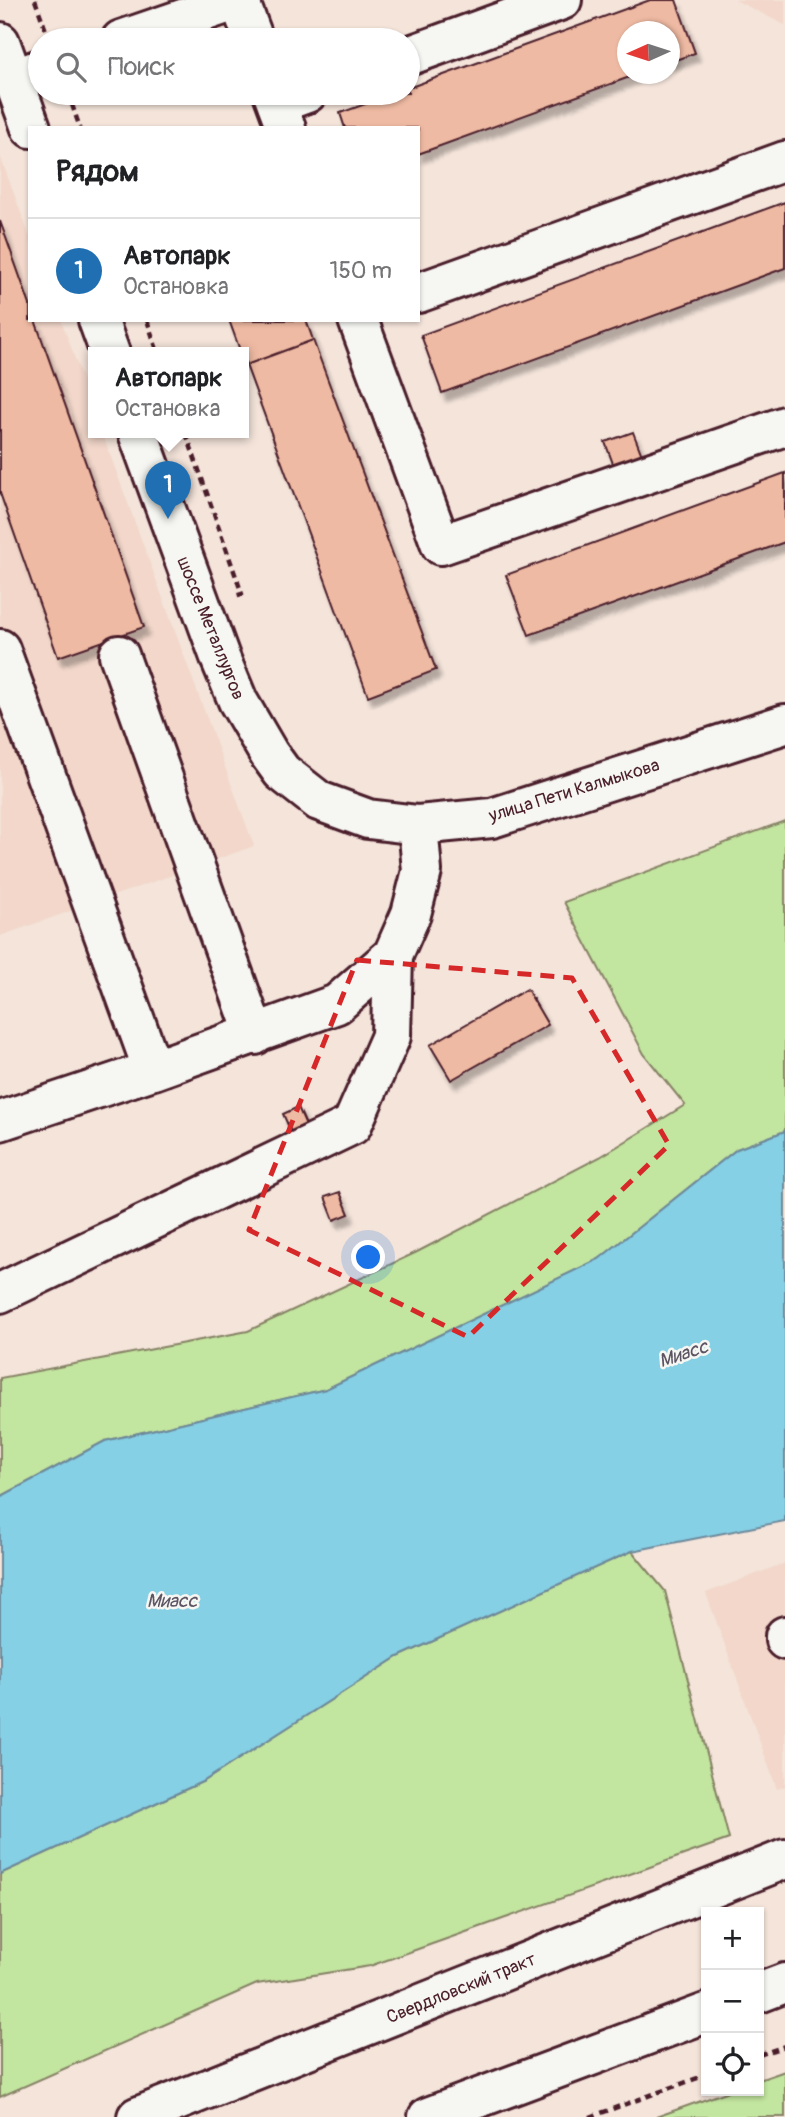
<!DOCTYPE html>
<html lang="ru">
<meta charset="utf-8">
<style>
:root{--surface:#fff;--page:#f2f2f2;--text:#202124;--muted:#757577;--line:#e0e0e0;--accent:#1f6fb2}
body{margin:0;font-family:Pangolin,sans-serif;background:var(--page);color:var(--text)}
.controls{position:absolute;right:21px;bottom:21px;display:grid;overflow:hidden;border-radius:0px;box-shadow:0 2px 5px #0004}
.controls button{width:63px;height:63px;display:grid;place-items:center;padding:0;border:0;border-bottom:2px solid var(--line);background:var(--surface);color:var(--text);font:35px sans-serif}
.compass{position:absolute;left:617px;top:21px;width:63px;height:63px;border-radius:50%;background:var(--surface);box-shadow:0 2px 5px #0004;rotate:267deg}
.you{position:absolute;left:369px;top:1258px;width:24px;height:24px;margin:-18px;border:5px solid #fff;border-radius:50%;background:#1a73e8;box-shadow:0 0 0 10px #1a73e833}
.badge{display:grid;place-items:center;width:46px;height:46px;border-radius:50%;background:var(--accent);color:#fff;font-size:23px;font-weight:700}
.pin{position:absolute;translate:-50% -58px;filter:drop-shadow(0 2px 4px #0008)}
.pin::after{content:'';position:absolute;top:37px;width:24px;height:21px;background:inherit;clip-path:polygon(0 0,100% 0,50% 100%)}
.popup{position:absolute;left:88px;top:347px;width:161px;height:91px;box-sizing:border-box;display:grid;place-content:center;border-radius:0px;background:var(--surface);filter:drop-shadow(0 2px 5px #0005);font-size:23px;white-space:nowrap;color:var(--muted)}
.popup b{font-size:26px;color:var(--text)}
.popup::after{content:'';position:absolute;left:50%;top:100%;margin-left:-14px;border:14px solid transparent;border-top-color:var(--surface)}
.list{margin:0;padding:0;list-style:none}
h2{display:flex;justify-content:space-between;align-items:center;height:91px;margin:0;padding:0 28px;font-size:30px}
h2 small{font-size:23px;font-weight:400;color:var(--muted)}
.list li{display:grid;grid-template-columns:46px 1fr auto;gap:21px;align-items:center;box-sizing:border-box;height:105px;padding:0 28px;border-top:2px solid var(--line)}
.list b{display:block;font-size:26px;white-space:nowrap}
.list p{margin:0;font-size:23px;white-space:nowrap;color:var(--muted)}
.list em{font-size:23px;font-style:normal;color:var(--muted)}
.icon{flex:none;width:38px;height:38px;fill:none;stroke:currentColor;stroke-width:2;stroke-linecap:round;stroke-linejoin:round}
.map{position:relative;flex:none;width:785px;height:2117px;overflow:hidden}
.search{position:absolute;background:var(--surface);box-shadow:0 2px 5px #0004;left:28px;top:28px;width:392px;height:77px;display:flex;align-items:center;gap:18px;box-sizing:border-box;padding:0 24px;border-radius:38px;color:var(--muted);font-size:26px}
.panel{position:absolute;background:var(--surface);box-shadow:0 2px 5px #0004;left:28px;top:126px;width:392px;height:196px;border-radius:0px}
.map>svg:first-child{display:block}
.built{fill:#f2d7ca}
.green{fill:#c2e59f;stroke:#868265;stroke-width:2}
.water{fill:#85d0e5;stroke:#6d899b;stroke-width:2}
.building{fill:#efbaa3;stroke:#4a1f2b;stroke-width:2;filter:url(#shadow)}
.lines{fill:none;stroke-linecap:round;stroke-linejoin:round}
.minor-casing{stroke:#4a1f2b;stroke-width:44}
.major-casing{stroke:#4a1f2b;stroke-width:44}
.path{stroke:#4a1f2b;stroke-width:4.5;stroke-dasharray:7 5;stroke-linecap:butt}
.minor{stroke:#f6f6f2;stroke-width:38}
.major{stroke:#f6f6f2;stroke-width:38}
.marked{fill:none;stroke:#d62828;stroke-width:5;stroke-dasharray:14 9;stroke-linejoin:round}
.labels{text-anchor:middle;stroke-width:5;stroke-linejoin:round;paint-order:stroke}
.street-label{font-size:18px;fill:#4a1f2b;stroke:#f6f6f2}
.water-label{font-size:19px;font-style:italic;fill:#5c5463;stroke:#f6f6f2}
</style>
<div class="map">
<svg width="785" height="2117" viewBox="0 0 785 2117">
<defs>
<filter id="shadow"><feDropShadow dx="4.5" dy="8" stdDeviation="2" flood-color="#0004"/></filter>
</defs>
<rect width="100%" height="100%" fill="#f4e4da"/>
<filter id="ink" filterUnits="userSpaceOnUse"><feTurbulence type="fractalNoise" baseFrequency=".0143" numOctaves="2"/><feDisplacementMap in="SourceGraphic" scale="14" xChannelSelector="R" yChannelSelector="G"/><feConvolveMatrix kernelMatrix="1 2 1 2 8 2 1 2 1" color-interpolation-filters="sRGB"/></filter>
<g filter="url(#ink)">
<path class="built" d="M735 0H785V25Z
M0 156 30 237V320H61L93 408V433H102L254 846 0 936Z
M785 1563V1786L777 1789 706 1593Z"/>
<path class="green" d="M785 821V1131L737 1149 599 1259 326 1389 105 1441 0 1497V1378L248 1331 417 1252 600 1157 685 1105 644 1054 564 902Z
M632 1551 665 1591 729 1839 370 1966 257 1984 0 2097V1874L204 1781 398 1657Z
M785 2071V2117H656L729 2091H759V2080Z"/>
<path class="water" d="M785 1131V1521L632 1551 398 1657 204 1781 0 1874V1497L105 1441 326 1389 599 1259 737 1149Z"/>
<path class="building" d="M650 0H676L695 53 670 62V32H628V74H638L418 154V128H345L340 113 396 93H408V88Z
M785 202V268L442 393 421 335Z
M0 221 30 305V320H35L144 627 58 657 0 493Z
M229 320H306L313 340 246 365 243 353H241Z
M313 340 436 670 368 696 246 365Z
M633 432 643 458 615 469 605 442Z
M785 473V542L529 635 506 575Z
M527 989 548 1025 451 1080 430 1045Z
M298 1107 310 1134 295 1141 283 1114Z
M340 1192 349 1214 334 1220 325 1197Z"/>
<g class="lines">
<defs>
<path id="minor" d="M239 0 254 40
M121 40 238 0
M408 56 562 0
M13 79 40 69
M273 93 286 128
M277 104 307 93
M418 293 785 161
M358 320 441 545 785 426
M0 649 153 1070
M119 655 255 1035
M0 1121 153 1070 337 1004 393 955 411 914 422 871 418 825
M0 1293 352 1125 391 1036 393 955
M785 1636V1640"/>
<path id="major" d="M0 42 31 128
M98 320 110 353
M138 433 221 660 238 701 269 754 282 772 319 801 368 819 418 825 492 818 785 724
M759 1993 785 1983
M137 2117 785 1859
M428 2117 706 2013"/>
</defs>
<use href="#minor" class="minor-casing"/>
<use href="#major" class="major-casing"/>
<path class="path" d="M35 0 48 36
M68 93 80 128
M147 320 158 353
M186 433 242 594 234 596
M759 2055 785 2046
M590 2117 706 2075"/>
<use href="#minor" class="minor"/>
<use href="#major" class="major"/>
</g>
</g>
<path class="marked" d="M357 960 572 978 669 1145 468 1337 249 1230Z"/>
<g class="labels">
<g class="street-label">
<text transform="translate(211 628) rotate(68)" y="6">шоссе Металлургов</text>
<text transform="translate(574 790) rotate(-17)" y="6">улица Пети Калмыкова</text>
<text transform="translate(461 1988) rotate(-22)" y="6">Свердловский тракт</text>
</g>
<g class="water-label">
<text transform="translate(683 1353) rotate(-18)" y="7">Миасс</text>
<text x="172" y="1607">Миасс</text>
</g>
</g>
</svg>
<div class="controls">
<button>+</button>
<button>−</button>
<button><svg class="icon" aria-label="locate" viewBox="0 0 24 24"><circle cx="12" cy="12" r="6"/><path d="M12 2v4M12 18v4M2 12h4M18 12h4"/></svg></button>
</div>
<svg class="compass" viewBox="-18 -18 36 36"><path d="M0-13l5 13h-10z" fill="#e53935"/><path d="M0 13l5-13h-10z" fill="#757577"/></svg>
<div class="you"></div>
<div class="pin badge" style="left:168px;top:519px">1</div>
<div class="popup"><b>Автопарк</b>Остановка</div>
<div class="search"><svg class="icon" aria-label="search" viewBox="0 0 24 24"><circle cx="10" cy="10" r="6"/><path d="M15 15l6 6"/></svg>Поиск</div>
<section class="panel">
<h2>Рядом<small></small></h2>
<ul class="list">
<li><span class="badge">1</span><div><b>Автопарк</b><p>Остановка</p></div><em>150 m</em></li>
</ul>
</section>
</div>
